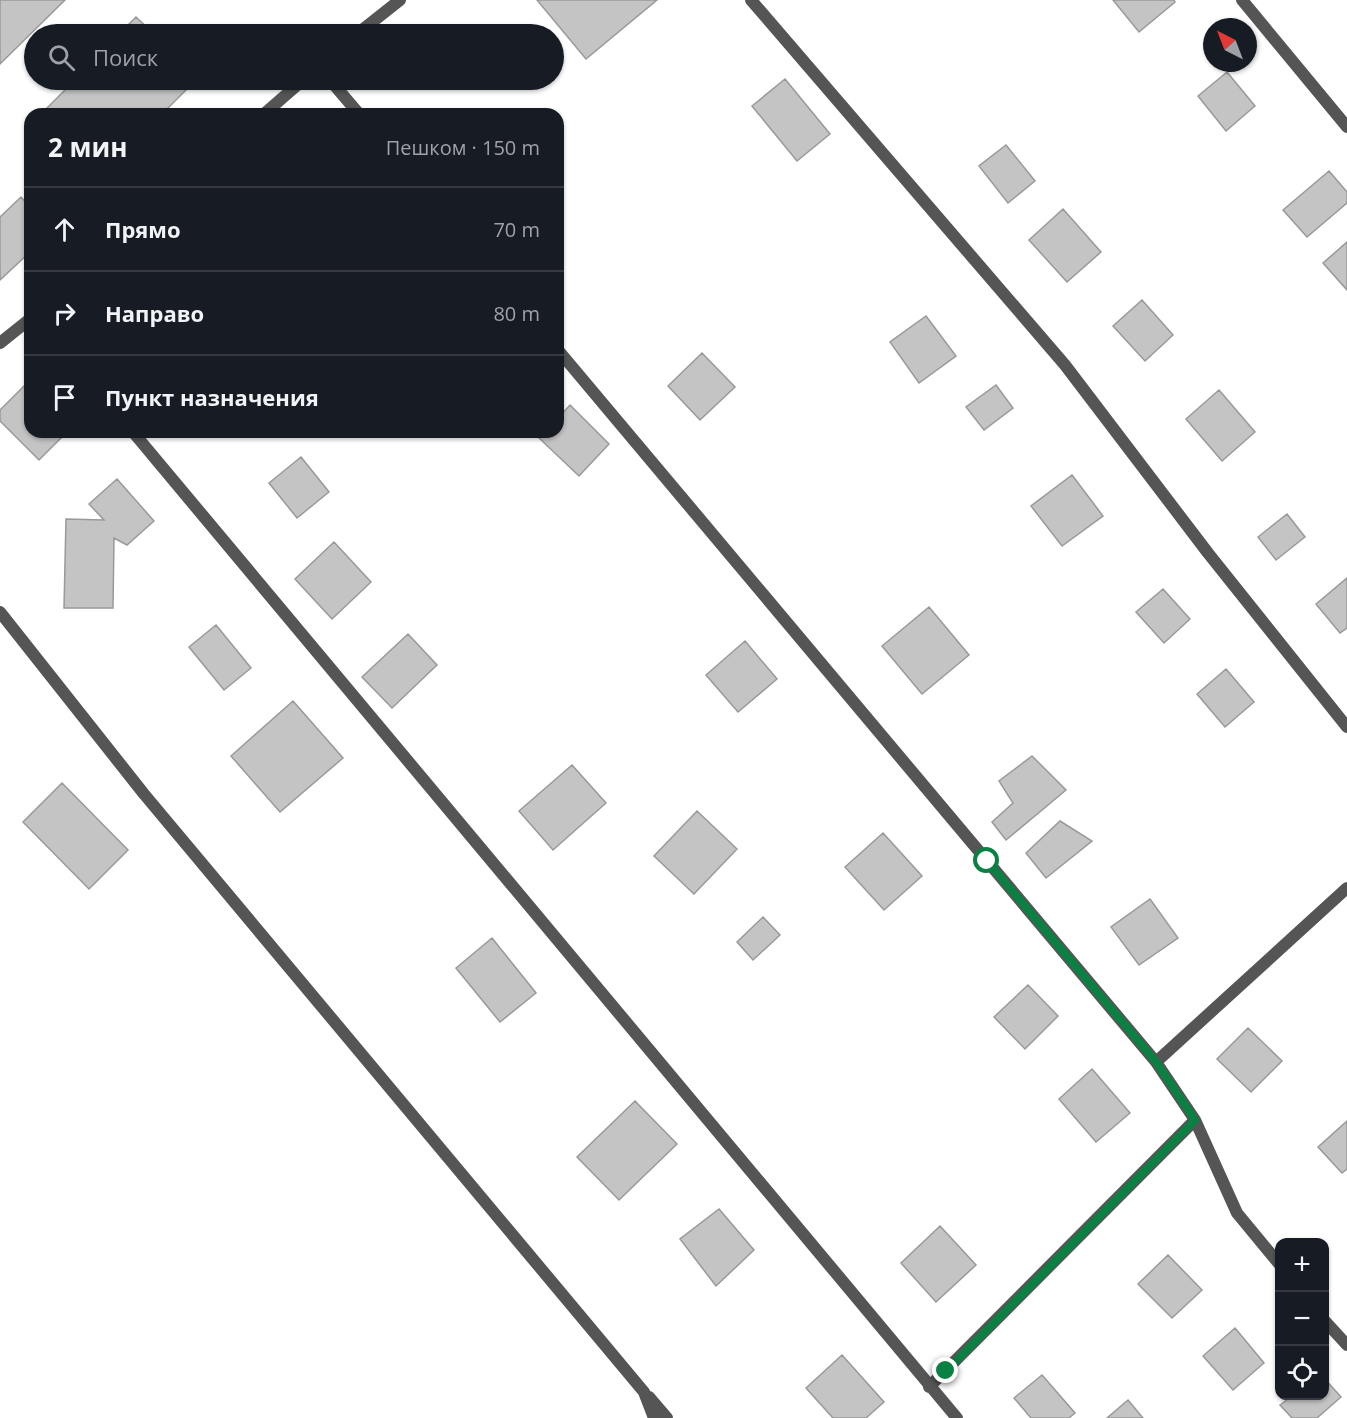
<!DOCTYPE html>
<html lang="ru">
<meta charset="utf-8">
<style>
:root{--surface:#171b24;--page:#20242c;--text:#f1f3f6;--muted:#9ea1a6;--line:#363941}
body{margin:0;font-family:"Open Sans",sans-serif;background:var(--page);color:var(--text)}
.controls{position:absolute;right:18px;bottom:18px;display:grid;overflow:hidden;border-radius:12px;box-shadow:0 2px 4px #0004}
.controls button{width:54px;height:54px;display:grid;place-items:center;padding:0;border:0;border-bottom:2px solid var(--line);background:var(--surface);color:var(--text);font:30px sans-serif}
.compass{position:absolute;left:1203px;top:18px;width:54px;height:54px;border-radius:50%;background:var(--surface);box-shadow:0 2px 4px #0004;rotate:318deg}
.stop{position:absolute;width:18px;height:18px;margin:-14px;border:4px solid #0b8043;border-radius:50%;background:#fff}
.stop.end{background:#0b8043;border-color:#fff;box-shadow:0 2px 6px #0008}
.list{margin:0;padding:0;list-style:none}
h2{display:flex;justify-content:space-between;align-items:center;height:78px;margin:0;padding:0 24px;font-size:26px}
h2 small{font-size:20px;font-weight:400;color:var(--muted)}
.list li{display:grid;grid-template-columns:39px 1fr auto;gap:18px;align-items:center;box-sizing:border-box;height:84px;padding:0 24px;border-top:2px solid var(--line)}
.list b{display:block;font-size:22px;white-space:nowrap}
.list em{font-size:20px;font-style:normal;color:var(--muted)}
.icon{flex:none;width:33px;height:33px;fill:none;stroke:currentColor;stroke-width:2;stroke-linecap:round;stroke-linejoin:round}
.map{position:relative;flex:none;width:1347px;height:1418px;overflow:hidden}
.search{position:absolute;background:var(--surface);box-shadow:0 2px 4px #0004;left:24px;top:24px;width:540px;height:66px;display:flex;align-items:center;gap:15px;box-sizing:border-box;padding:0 21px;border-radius:33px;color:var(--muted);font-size:22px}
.panel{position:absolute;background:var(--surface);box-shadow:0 2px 4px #0004;left:24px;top:108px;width:540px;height:330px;border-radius:18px}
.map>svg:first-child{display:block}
.building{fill:#c4c4c4;stroke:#999;stroke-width:1.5}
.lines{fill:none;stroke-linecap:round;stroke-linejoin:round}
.minor{stroke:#555;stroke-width:12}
.route{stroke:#0b8043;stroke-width:8}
</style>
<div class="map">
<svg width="1347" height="1418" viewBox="0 0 1347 1418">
<rect width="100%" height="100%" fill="#fff"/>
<path class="building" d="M0 0H65L0 64Z
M537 0H657L586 59Z
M1113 0H1174L1175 2 1139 32Z
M136 17 154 34H119Z
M1227 72 1255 106 1226 131 1198 96Z
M785 79 830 134 797 161 752 106Z
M75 80H196L162 114H41Z
M1006 145 1035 181 1008 203 979 166Z
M1329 171 1347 192V203L1307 237 1283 210Z
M21 197 30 207V252L0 280V217Z
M1063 209 1101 252 1067 282 1029 240Z
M1347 242V290L1323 263Z
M1142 300 1173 335 1145 361 1113 326Z
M926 316 956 356 919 383 890 342Z
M702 353 735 387 700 420 668 386Z
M30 380V432H67L39 460 0 421V410Z
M996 385 1013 408 984 430 966 407Z
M1219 390 1255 432 1222 461 1186 419Z
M570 405 609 444 579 476 539 438 544 432H558V418Z
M301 457 329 492 297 518 269 483Z
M1072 475 1103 516 1062 546 1031 506Z
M117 479 154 521 127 545 114 538 113 608H64L66 519 104 520 89 504Z
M1287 514 1305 537 1276 560 1258 537Z
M334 542 371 582 332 619 295 579Z
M1347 578V628L1340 633 1316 604Z
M1163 589 1190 619 1164 643 1136 612Z
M929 607 969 655 922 694 882 646Z
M216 625 251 668 224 690 189 647Z
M408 634 437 665 392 708 362 677Z
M745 641 777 679 738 712 706 675Z
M1226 669 1254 702 1225 727 1197 694Z
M293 701 343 758 280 812 231 756Z
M1032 756 1066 790 1006 840 992 822 1013 803 999 781Z
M572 765 606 803 553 850 519 811Z
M62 783 128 850 89 889 23 822Z
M697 811 737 849 694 894 654 856Z
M1060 821 1092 841 1046 878 1026 853Z
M883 833 922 876 884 910 845 867Z
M1150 899 1178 938 1139 965 1111 927Z
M763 917 780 935 753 960 737 942Z
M492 938 536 993 500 1022 456 968Z
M1028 985 1058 1016 1025 1049 994 1017Z
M1248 1028 1282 1061 1251 1092 1217 1059Z
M1092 1069 1130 1113 1096 1142 1059 1099Z
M635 1101 677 1144 619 1200 577 1157Z
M1347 1121V1169L1342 1173 1318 1147Z
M719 1209 754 1250 716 1286 680 1239Z
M940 1226 976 1265 936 1302 901 1263Z
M1168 1255 1202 1290 1172 1318 1138 1284Z
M1235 1328 1264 1363 1233 1390 1203 1356Z
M842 1355 884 1402 866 1418H833L806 1388Z
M1042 1375 1075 1413 1069 1418H1031L1014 1398Z
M1324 1378 1341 1397 1317 1418H1292L1280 1405 1292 1396H1324Z
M1128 1400 1143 1418H1107Z"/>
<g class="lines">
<path class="minor" d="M751 0 1065 365 1208 553 1347 727
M1242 0 1347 127
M357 34 400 0
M330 80 359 114
M264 114 303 80
M0 343 30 319
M558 350 1156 1062 1195 1120 1237 1213 1280 1265
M133 432 957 1418
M0 612 144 794 644 1392 654 1418
M1156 1062 1347 888
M1324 1320 1347 1345
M929 1387 1195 1120
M649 1397 667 1418"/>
</g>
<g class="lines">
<path class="route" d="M946 1371 1195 1120 1156 1062 987 861"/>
</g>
</svg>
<div class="controls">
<button>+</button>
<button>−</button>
<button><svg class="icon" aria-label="locate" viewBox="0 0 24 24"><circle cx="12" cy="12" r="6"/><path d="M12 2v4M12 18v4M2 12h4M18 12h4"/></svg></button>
</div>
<svg class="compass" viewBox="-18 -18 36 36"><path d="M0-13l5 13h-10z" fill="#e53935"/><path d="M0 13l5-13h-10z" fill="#9ea1a6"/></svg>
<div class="stop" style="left:987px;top:861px"></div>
<div class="stop end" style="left:946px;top:1371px"></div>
<div class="search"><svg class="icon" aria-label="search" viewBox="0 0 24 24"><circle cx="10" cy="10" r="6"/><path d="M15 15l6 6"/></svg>Поиск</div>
<section class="panel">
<h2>2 мин<small>Пешком · 150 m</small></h2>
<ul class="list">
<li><svg class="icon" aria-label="ahead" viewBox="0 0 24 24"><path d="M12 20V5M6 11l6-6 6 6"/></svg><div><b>Прямо</b></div><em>70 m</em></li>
<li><svg class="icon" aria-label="right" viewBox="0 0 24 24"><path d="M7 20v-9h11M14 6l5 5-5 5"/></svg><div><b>Направо</b></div><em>80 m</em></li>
<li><svg class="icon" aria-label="arrive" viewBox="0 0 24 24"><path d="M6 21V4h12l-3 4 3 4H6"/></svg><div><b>Пункт назначения</b></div></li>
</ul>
</section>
</div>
